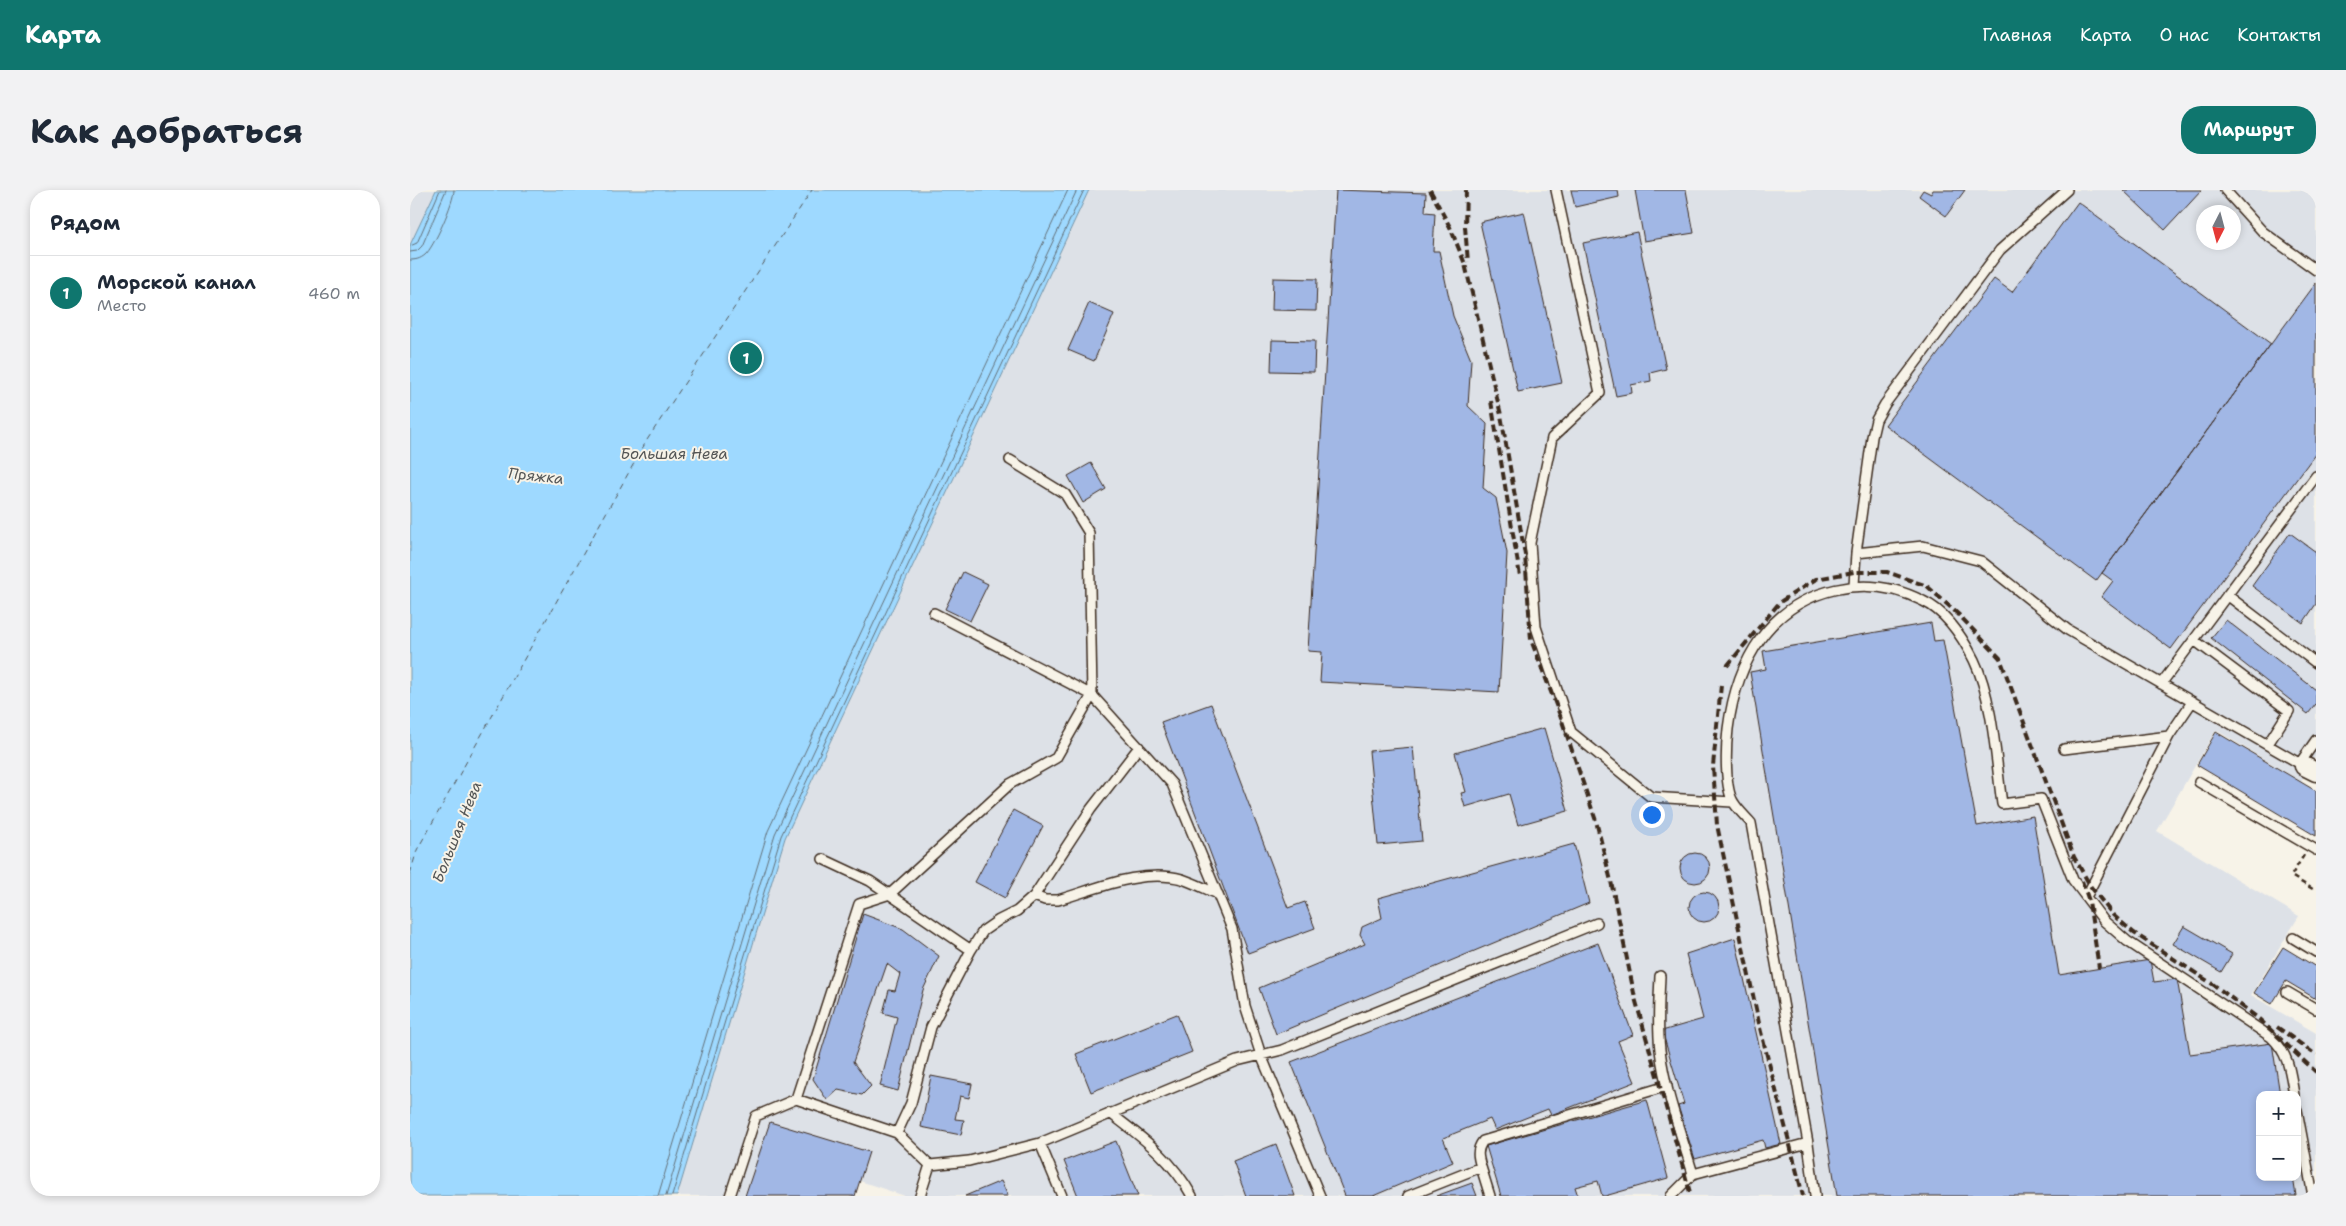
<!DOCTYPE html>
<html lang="ru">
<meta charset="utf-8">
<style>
:root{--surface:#fff;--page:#f2f2f3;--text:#1f2937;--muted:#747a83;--line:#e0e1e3;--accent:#0f766e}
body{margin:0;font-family:"Shantell Sans",sans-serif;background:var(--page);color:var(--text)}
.controls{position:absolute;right:15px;bottom:15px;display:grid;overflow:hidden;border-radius:10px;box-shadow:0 2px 8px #0003}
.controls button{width:45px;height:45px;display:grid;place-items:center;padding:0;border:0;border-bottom:1px solid var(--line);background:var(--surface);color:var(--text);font:25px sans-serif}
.compass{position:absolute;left:1786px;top:15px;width:45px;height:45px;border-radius:50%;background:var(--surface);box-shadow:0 2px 8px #0003;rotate:186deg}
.you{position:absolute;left:1241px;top:624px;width:18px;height:18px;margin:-12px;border:4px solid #fff;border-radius:50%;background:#1a73e8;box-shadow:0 0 0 8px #1a73e833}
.badge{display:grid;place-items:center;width:32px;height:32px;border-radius:50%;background:var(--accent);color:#fff;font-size:16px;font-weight:700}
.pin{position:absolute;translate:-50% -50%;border:2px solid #fff;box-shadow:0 1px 5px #0006}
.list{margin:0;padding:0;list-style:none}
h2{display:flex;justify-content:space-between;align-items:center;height:65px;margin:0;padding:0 20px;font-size:21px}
h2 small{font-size:16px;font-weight:400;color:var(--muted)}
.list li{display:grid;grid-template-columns:32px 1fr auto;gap:15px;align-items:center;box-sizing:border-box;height:75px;padding:0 20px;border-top:1px solid var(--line)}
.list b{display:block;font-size:19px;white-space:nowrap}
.list p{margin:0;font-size:16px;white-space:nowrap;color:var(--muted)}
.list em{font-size:16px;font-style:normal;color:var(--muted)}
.map{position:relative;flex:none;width:1906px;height:1006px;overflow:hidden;border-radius:20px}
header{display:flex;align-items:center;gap:30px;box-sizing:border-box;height:70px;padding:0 25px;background:var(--accent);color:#fff}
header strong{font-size:24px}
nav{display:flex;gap:28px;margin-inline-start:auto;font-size:18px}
.intro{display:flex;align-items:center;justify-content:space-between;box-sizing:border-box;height:120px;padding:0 30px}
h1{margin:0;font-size:35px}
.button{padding:12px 22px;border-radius:20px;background:var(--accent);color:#fff;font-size:18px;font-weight:700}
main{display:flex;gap:30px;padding:0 30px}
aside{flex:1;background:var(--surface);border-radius:20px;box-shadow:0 2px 8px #0003}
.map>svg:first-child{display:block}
.built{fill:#dde1e7;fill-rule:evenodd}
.water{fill:#9ed9ff;stroke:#7693a5}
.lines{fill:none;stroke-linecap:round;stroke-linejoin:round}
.shore{stroke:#637078;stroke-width:1}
.ferry{stroke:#545656;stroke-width:1;stroke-dasharray:6 5;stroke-linecap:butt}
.building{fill:#a1b7e5;stroke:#3b2a1e}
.service-casing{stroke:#3b2a1e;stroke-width:12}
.minor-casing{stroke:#3b2a1e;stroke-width:21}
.path{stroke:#3b2a1e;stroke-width:2.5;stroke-dasharray:5 4;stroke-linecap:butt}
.service{stroke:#f7f3e8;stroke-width:9}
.minor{stroke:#f7f3e8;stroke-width:18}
.rail{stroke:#3b2a1e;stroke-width:4;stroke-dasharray:8 4;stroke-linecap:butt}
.labels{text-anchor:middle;stroke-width:4;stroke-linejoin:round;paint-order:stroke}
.water-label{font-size:15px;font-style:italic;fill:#545656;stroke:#f7f3e8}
</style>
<header>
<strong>Карта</strong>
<nav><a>Главная</a><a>Карта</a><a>О нас</a><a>Контакты</a></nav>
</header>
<div class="intro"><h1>Как добраться</h1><a class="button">Маршрут</a></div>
<main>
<aside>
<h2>Рядом<small></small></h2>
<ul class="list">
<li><span class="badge">1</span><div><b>Морской канал</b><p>Место</p></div><em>460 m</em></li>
</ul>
</aside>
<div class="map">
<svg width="1906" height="1006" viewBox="0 0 1906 1006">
<rect width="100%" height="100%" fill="#f7f3e8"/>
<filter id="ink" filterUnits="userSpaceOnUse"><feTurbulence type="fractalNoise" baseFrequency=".02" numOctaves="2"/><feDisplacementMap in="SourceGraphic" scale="10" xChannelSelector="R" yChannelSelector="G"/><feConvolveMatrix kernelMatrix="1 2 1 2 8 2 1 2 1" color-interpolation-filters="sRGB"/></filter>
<g filter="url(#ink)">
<path class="built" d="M0 0H26L0 55Z
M679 0H1906V565L1891 592 1806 540 1747 641 1889 726 1841 805 1906 843V1006H495L450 991 445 1006H267L375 648ZM1794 22H1824V52H1794ZM1850 905H1887V987H1850Z"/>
<path class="water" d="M26 0H679L375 648 267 1006H0V55Z"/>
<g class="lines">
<path class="shore" d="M0 56 7 53 30 0
M0 62 7 61 12 56 36 0
M0 70C6 70 10 69 15 65 24 57 44 12 44 0
M248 1006 358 641 658 0
M256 1006 365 644 667 0
M262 1006 371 646 674 0"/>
<path class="ferry" d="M0 684 7 660 237 250 402 0"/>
</g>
<path class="building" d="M926 0 1016 3 1015 22 1025 23 1023 61H1029L1043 126 1061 170 1058 216 1077 234 1073 298 1086 308 1097 363 1089 502 910 492 912 462 898 461Z
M1161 0H1208L1209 7 1165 17Z
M1225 0H1276L1284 43 1234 51Z
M1513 0 1521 4 1523 0H1555L1536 26 1509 6Z
M1713 0H1792L1755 40Z
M1668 12 1861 154 1686 391 1475 235 1584 89 1602 102Z
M1114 22 1152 193 1108 202 1070 32Z
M1227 42 1256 179 1240 183 1241 191 1221 195 1222 203 1206 206 1173 53Z
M863 88 907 89 906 121 862 120Z
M1906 93V263L1761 459 1691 407 1703 391 1692 383Z
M679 113 704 124 684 171 658 160Z
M862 150 905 151 904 182 861 181Z
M681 273 696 299 673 313 658 286Z
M1880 343 1906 362V414L1893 433 1842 396Z
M553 382 578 394 560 431 535 419Z
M1816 430 1906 500V514L1898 524 1801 448Z
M1521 433 1524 451 1533 450 1567 636 1623 626 1649 785 1740 770 1744 792 1767 789 1780 864 1862 853 1870 905H1850V987H1883L1886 1006H1427L1340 482 1356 479 1353 461Z
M801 514 878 718 895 712 905 738 838 763 751 532Z
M1134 538 1158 621 1108 635 1099 604 1055 617 1051 603 1056 602 1045 563Z
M1806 542 1906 601V646L1787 575Z
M1003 557 1012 651 968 655 959 561Z
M603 620 633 636 595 708 565 692Z
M1164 654 1179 713 866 844 849 798 955 754 950 745 952 737 972 728 968 708Z
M1270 678a15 15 0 1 1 30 0a15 15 0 1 1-30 0Z
M1279 717a15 15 0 1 1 30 0a15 15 0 1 1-30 0Z
M453 724 493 739 529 766 513 800 488 901 470 896 487 827 473 823 479 800 485 801 490 784 477 774 443 872 461 896 452 905 428 900 417 910 403 889Z
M1774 736 1822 764 1811 782 1763 754Z
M1325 748 1371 954 1355 958 1353 950 1285 969 1268 916 1274 914 1252 841 1293 829 1276 764Z
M1188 753 1223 845 1208 851 1225 892 1141 925 1138 919 1085 940 1080 929 1033 948 1043 972 963 1006H935L881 872Z
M1873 757 1906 777V809L1876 791 1862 814 1844 803Z
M767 824 782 862 681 902 666 864Z
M521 886 562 894 559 908 550 906 545 929 554 930 551 945 511 937Z
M1237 910 1258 988 1195 1006H1192L1188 991 1165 997 1168 1006H1091L1076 956Z
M360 932 459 962 445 1006H335Z
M706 951 728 1006H668L654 971Z
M866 954 885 1006H836L823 971Z
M591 991 598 1006H555Z
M1062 993 1067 1006H1026Z"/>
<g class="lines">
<defs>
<path id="service" d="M1146 0 1190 203 1142 248 1120 353 1126 437 1161 542 1241 607 1322 612
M1815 0 1853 42 1906 80
M1446 363 1462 247 1466 230 1475 214 1590 60 1657 0
M1444 395 1446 363 1513 356 1571 371 1658 440 1894 576
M1817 405 1906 473
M524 423 682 505 762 594 822 739 835 816 851 865 910 1006
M1784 450 1879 521 1858 554
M1751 494 1906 286
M1654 559 1759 546
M1890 573 1906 550
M1789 592 1906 660
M413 669 460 691 561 760 521 837 501 913 487 943
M624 706 635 710H648C686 699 732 678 772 689 784 693 796 699 808 704
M1676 707 1759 546 1782 512
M1883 748 1906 762
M561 760 573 741 589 730 607 721 624 706 681 619 729 557
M1250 786C1249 811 1247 835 1250 860 1255 902 1271 943 1283 984
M1877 802 1906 819
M386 909 449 714 480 704 600 594 646 568 682 505 679 343 655 304 600 270
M1887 920 1903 1006
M700 923C734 949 761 968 782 1006
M630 953 652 1006
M1071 977C1068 967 1066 960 1073 951L1257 896
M320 1006 346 926 386 909 487 943 520 975
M510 1006 520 975 559 971 630 953 827 871 872 860 1187 733
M998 1006 1071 977 1080 1006
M1261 1006 1283 984 1398 953
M1405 1006 1398 953 1341 633C1336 627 1328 620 1324 613 1314 599 1316 556 1318 539 1322 507 1332 474 1351 448 1389 397 1457 382 1513 411 1537 422 1553 448 1564 470 1583 509 1586 571 1592 614L1631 609 1663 690 1694 731 1717 751 1861 847C1879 864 1880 881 1884 905"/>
<path id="minor" d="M1894 576 1906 582"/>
</defs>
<use href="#service" class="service-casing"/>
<use href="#minor" class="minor-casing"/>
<path class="path" d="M1894 665 1881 686 1906 701"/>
<use href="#service" class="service"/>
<use href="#minor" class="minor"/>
<path class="rail" d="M1020 0 1040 37 1055 74 1091 225 1115 365 1121 450 1151 528 1186 631 1201 691 1225 808 1281 1006
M1056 0 1055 37 1058 72
M1081 211 1110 386
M1317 476 1370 412 1406 389 1444 382H1477L1517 396 1549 425 1590 468 1664 667 1681 697 1703 725 1724 743 1804 795 1849 829 1906 882
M1311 495 1303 576 1307 635 1350 838 1393 1006
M1672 691 1679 711 1689 778
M1867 837 1906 865"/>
</g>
</g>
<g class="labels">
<g class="water-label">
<text x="264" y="269">Большая Нева</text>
<text transform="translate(126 286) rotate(6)" y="5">Пряжка</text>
<text transform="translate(47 642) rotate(-68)" y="5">Большая Нева</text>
</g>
</g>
</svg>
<div class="controls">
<button>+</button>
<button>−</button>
</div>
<svg class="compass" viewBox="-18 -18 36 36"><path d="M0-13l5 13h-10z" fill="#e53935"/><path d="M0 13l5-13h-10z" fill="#747a83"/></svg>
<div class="you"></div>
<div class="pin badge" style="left:336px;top:168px">1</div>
</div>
</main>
